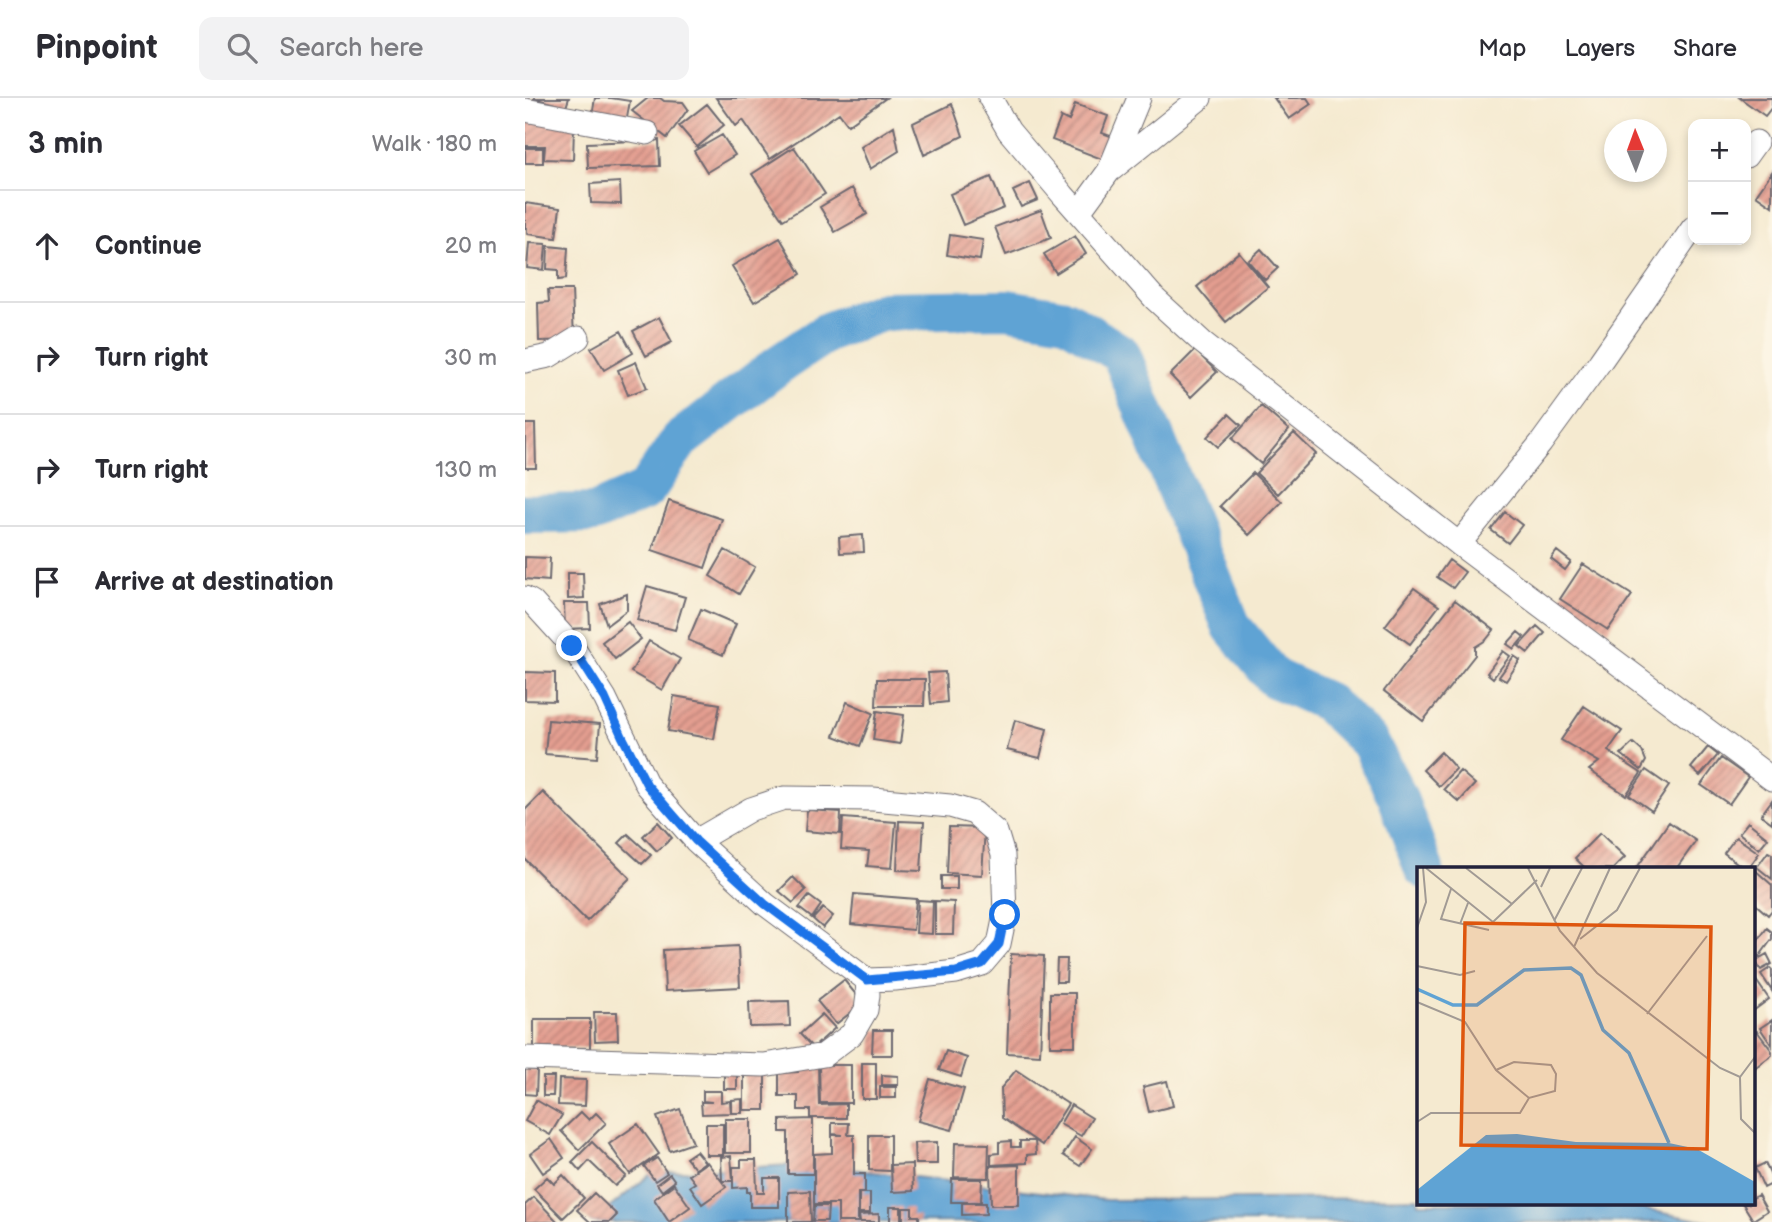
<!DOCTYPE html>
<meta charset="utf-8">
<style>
:root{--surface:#fff;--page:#f2f2f3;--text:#2b2b33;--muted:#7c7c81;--line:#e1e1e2}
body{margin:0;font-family:"Balsamiq Sans",sans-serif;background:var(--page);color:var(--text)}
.controls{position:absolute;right:21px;top:21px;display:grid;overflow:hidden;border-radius:14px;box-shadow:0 4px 10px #0003}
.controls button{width:63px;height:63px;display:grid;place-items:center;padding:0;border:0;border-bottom:2px solid var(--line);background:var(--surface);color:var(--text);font:35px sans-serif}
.compass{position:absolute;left:1079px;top:21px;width:63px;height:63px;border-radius:50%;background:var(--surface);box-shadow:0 4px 10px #0003;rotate:359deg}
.stop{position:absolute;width:21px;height:21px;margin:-16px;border:5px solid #1a73e8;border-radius:50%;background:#fff}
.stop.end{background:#1a73e8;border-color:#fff;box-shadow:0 2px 7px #0008}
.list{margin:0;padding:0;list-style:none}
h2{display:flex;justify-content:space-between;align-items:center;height:91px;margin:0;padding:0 28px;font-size:30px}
h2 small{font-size:23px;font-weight:400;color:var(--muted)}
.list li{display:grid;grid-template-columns:46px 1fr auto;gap:21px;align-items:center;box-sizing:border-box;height:112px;padding:0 28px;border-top:2px solid var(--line)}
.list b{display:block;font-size:26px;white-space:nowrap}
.list em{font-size:23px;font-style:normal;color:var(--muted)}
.icon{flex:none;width:38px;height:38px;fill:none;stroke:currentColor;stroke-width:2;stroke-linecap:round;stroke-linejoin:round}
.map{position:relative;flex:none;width:1247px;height:1124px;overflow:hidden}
header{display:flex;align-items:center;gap:42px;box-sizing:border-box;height:98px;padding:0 35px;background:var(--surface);border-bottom:2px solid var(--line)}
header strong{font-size:33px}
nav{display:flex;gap:38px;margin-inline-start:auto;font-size:24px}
.search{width:490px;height:63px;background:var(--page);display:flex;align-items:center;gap:18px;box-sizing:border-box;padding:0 24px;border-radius:14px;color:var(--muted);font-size:26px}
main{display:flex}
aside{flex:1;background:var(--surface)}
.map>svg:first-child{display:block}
.water{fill:#5fa3d4;stroke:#406288;stroke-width:2}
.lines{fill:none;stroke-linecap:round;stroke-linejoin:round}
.river{stroke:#5fa3d4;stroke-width:40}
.building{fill:url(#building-hatch)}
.minor-casing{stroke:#6c686f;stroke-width:25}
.minor{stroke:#fff;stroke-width:23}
.route{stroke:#1a73e8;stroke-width:9}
.inset-river{fill:none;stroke:#5fa3d4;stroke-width:3.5}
.inset-road{fill:none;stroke:#a19a94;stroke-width:2}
.view{fill:#de560e;fill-opacity:0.15;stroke:#de560e;stroke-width:3.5}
.inset-edge{fill:none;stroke:#22223b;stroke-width:3.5}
</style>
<header>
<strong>Pinpoint</strong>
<div class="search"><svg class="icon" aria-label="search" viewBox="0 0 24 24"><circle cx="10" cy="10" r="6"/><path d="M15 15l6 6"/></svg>Search here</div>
<nav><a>Map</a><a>Layers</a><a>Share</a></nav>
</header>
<main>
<aside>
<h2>3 min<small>Walk · 180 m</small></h2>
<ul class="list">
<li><svg class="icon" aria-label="ahead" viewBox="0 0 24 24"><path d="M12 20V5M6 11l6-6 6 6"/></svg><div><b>Continue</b></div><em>20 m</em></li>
<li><svg class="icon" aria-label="right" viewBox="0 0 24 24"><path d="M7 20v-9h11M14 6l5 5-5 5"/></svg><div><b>Turn right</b></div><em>30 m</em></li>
<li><svg class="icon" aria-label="right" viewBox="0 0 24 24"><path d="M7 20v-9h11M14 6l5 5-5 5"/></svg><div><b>Turn right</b></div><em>130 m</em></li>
<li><svg class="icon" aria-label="arrive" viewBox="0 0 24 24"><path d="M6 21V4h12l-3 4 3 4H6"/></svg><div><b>Arrive at destination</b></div></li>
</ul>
</aside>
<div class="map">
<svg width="1247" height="1124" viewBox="0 0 1247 1124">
<defs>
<pattern id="building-hatch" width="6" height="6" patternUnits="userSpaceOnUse" patternTransform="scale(1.75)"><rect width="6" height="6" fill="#e49e90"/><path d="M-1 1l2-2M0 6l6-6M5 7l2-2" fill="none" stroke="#b88077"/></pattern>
</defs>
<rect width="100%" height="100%" fill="#fcf5e5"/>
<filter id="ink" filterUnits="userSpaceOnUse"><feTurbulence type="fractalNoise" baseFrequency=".0143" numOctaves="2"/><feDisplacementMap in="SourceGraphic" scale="14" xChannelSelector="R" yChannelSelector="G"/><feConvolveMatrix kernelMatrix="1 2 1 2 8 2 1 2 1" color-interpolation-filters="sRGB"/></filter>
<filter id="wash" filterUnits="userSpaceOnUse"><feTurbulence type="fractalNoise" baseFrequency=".00686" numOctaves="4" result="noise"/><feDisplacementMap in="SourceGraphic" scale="28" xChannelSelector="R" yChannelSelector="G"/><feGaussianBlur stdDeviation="1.57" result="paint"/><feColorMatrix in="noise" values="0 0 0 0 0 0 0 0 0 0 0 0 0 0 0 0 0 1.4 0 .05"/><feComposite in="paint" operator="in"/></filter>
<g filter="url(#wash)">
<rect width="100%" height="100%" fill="#f5ead0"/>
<path class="water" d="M282 1066 581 1102 893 1100 894 1105H1086L1185 1124H67L127 1075Z"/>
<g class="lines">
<path class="river" d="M0 416 69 415 121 392 155 342 253 267 304 233 359 213 482 211 540 221 596 256 707 529 749 580 802 604 844 644 872 698 899 771"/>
</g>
<g id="blocks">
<path class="building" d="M8 0H44L41 9Z
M70 0H86L105 3 100 30 66 24Z
M123 0H135L139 3 158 4 163 11 142 40 107 13Z
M191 0H361L323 27 314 15 245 61 218 22 211 28Z
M749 0H782L786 6 764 21Z
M1215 0H1247V9L1240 18Z
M182 6 199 27 172 49 154 28Z
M427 6 438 38 399 57 388 25Z
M550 6 583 18 577 35 591 40 582 63 527 42 536 19 544 23Z
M0 19 49 29 48 62 19 61 20 48H0Z
M369 28 374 53 345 71 336 49Z
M197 37 210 57 182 74 169 53Z
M134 42 135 68 63 70 62 45Z
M269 49 300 96 258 122 227 76Z
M0 50H18V65H0Z
M1247 74V108L1231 97Z
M466 79 479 110 438 127 425 96Z
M95 84 96 106 66 105 65 86Z
M505 85 513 102 496 109 488 93Z
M327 90 342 116 310 134 295 109Z
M0 105 35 110 31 140 2 136V130H0Z
M516 112 526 140 481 157 470 129Z
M425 137 458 142 455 162 422 157Z
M550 138 561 156 531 175 519 156Z
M255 140 276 176 229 204 207 168Z
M4 145 21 146 19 172 2 170Z
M23 148 43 150 41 181 33 182V172L22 171Z
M736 151 753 170 740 182 723 163Z
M714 154 743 189 701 224 672 189Z
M23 192H47L49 242 14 243 13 205 24 204Z
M134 219 147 244 121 258 108 233Z
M96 233 108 255 79 272 66 250Z
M670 252 692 274 666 299 645 277Z
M111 264 122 290 103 297 93 272Z
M736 308 764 332 736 366 707 341Z
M704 316 716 327 693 349 682 339Z
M0 326H10L11 370H0Z
M769 335 791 356 753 396 731 375Z
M728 375 757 404 724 437 695 408Z
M144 403 197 421 180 470 127 452Z
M980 414 997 427 983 445 966 432Z
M338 437 339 454 315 455 314 439Z
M200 452 230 469 214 496 185 478Z
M1032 453 1046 464 1040 472 1026 461Z
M0 459 25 460 24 483 0 481Z
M924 462 940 474 928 490 912 479Z
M1058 466 1107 497 1083 532 1035 501Z
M43 475H58L59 500 43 501Z
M122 488 160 499 150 532 112 522Z
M889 490 914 508 885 546 860 528Z
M102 496V512L82 527 75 506Z
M930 502 969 532 961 542 950 549V557L898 623 859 593Z
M39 505H64L65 530 40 531Z
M176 511 211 526 198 557 163 542Z
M103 524 116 541 90 561 77 544Z
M1012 528 1020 535 1003 555 994 548Z
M993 534 999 539 989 551 982 546Z
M124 543 155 561 137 592 106 574Z
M978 553 985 558 968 580 962 575Z
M989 558 995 562 981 583 974 579Z
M0 574 30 575V603L0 602Z
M420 574 422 604 406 606 403 575Z
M352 581H400L399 608H351Z
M149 598 195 606 189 641 143 633Z
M322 604 348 615 335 648 309 638Z
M1059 608 1097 633 1083 653 1116 675 1101 697 1064 672 1074 664 1036 642Z
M352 613 379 617 375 646 348 642Z
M23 622 75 626 72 660 20 656Z
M490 622 522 631 515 660 482 652Z
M1108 645 1117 653 1121 663 1116 672 1096 656Z
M1183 649 1193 657 1175 678 1166 670Z
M916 654 931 671 914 688 898 672Z
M1196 660 1223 679 1204 706 1176 687Z
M1121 672 1144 688 1127 713 1104 697Z
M935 673 950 686 934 704 919 691Z
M18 694 105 780 62 823 0 761V712Z
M1247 702V725L1236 717Z
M282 712 316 714 315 736 280 733Z
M318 720 371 724 367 770 342 768 344 753 316 751Z
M374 723 399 724 396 773 372 772Z
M133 724 147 740 132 753 118 738Z
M1144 724 1171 743 1151 771H1111Z
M1223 724 1243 740 1234 751 1214 735Z
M424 729 460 730 457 777 422 775Z
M1075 735 1100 759 1088 771H1061L1050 760Z
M103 736 126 757 117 766 94 745Z
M1211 739 1234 755 1223 771H1220L1199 755Z
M1243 754 1247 756V781L1232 769Z
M1230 772 1247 787V812L1243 817 1228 804V775Z
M416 778H432V791H416Z
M268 779 281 792 268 805 254 793Z
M329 796 391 801 388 832 326 826Z
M284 798 296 807 287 820 274 810Z
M393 802 408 803 407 836 391 835Z
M410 803 429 804 428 836H410Z
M298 810 308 818 298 830 288 821Z
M1242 830 1247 834V841L1234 859 1228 854V849Z
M213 848 215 889 140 893 138 852Z
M486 856 519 858 515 957 482 955Z
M1242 856 1247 866 1236 872 1230 863Z
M532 861H542L541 884H531Z
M1245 870 1247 872V893L1236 876Z
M1228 878 1244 901 1228 913Z
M319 882 338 905 311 926 292 903Z
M525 895H550V948H525Z
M264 903 265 928 225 929 224 904Z
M69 914H92L93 942 70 943Z
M297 916 310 930 288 950 275 936Z
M9 921H65V950L9 949Z
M1247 922V948L1235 930Z
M348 932H367V957H347Z
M1232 933 1247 953V957L1228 971V936Z
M421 953 442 960 436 979 414 972Z
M337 965H351V1001H337Z
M294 967H326V1005H295Z
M273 969H293L294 1007 321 1006V1020H285V1012H273V998H254V975L273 974Z
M0 971 12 972 11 997 0 996Z
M491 972 543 1006 517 1047 477 1020 476 990Z
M199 975H212V991H199Z
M240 975V1012H219V976Z
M357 977 373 978V987H357Z
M18 979H29L28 998H18Z
M34 981 61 982 60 1008 33 1007Z
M405 981 439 991 427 1032 393 1023Z
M642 983 648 1008 624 1014 618 989Z
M355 989H371V1000H355Z
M178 993H196V1004L205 1003 206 1015 177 1016 176 1004H187L178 1003Z
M217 1001V1015H207V1002Z
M11 1002 37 1017 25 1037 0 1023Z
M546 1007 567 1020 556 1038 535 1026Z
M155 1011 168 1045 145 1053 132 1019Z
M56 1014 64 1022 71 1015 81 1025 54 1052 36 1033Z
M200 1021H226V1055H200Z
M288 1021V1076H263V1034H255V1022Z
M307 1025H324L323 1037H329V1076H340V1094H333V1124H313V1106H289V1056L307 1055V1037H318L307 1036Z
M113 1026 134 1056 105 1076 84 1046Z
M181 1026H198V1057H181Z
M344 1037H365V1073L344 1072Z
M550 1039 567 1051 555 1068 538 1057Z
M26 1041 39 1060 18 1075 5 1056Z
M486 1043V1049H495V1043H510L511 1056 502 1057V1065L466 1067V1056L474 1055V1044Z
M67 1044 101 1078 90 1088 64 1063 55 1073 47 1064Z
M412 1044V1066H390L389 1045Z
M430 1045 464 1046 463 1080 429 1079Z
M171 1053 180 1064 170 1071 161 1060Z
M206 1058 208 1083H197L196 1059Z
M132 1060 142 1075 130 1083 119 1068Z
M216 1062H231L232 1095H239V1080H254V1109H225V1094H222V1089L208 1090V1069H216Z
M182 1064 201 1089 177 1106 165 1088 170 1085 164 1077Z
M1240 1065 1247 1080V1086L1239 1090 1230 1070Z
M387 1066 388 1093 367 1094 366 1067Z
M494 1067V1107H466L465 1068Z
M145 1076 150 1083 137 1093 132 1086Z
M38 1077 59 1100 38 1120 9 1091 22 1079 29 1086Z
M427 1081H457L456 1104H426Z
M149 1086 165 1109 144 1124 129 1101Z
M285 1093 286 1124H263V1094Z
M69 1095 92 1117 85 1124H65L52 1112Z
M334 1095H345V1115H334Z
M1233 1097 1242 1113 1228 1122 1218 1106 1228 1105V1100Z
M9 1099 33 1124H0V1107Z
M437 1105H461V1116L437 1117Z
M289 1108H303L302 1123H288Z
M365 1109H376V1124H365Z
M378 1110H387V1118H394V1124H378Z
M354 1116V1124H335L334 1117Z"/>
</g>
</g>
<g filter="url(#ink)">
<use href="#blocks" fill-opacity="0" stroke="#6c686f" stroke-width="2"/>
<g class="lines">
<defs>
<path id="minor" d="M465 0 484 33 538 97 630 201 677 244 934 446 1247 681
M0 12 122 35
M1221 58 1231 44
M587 71 675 0
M554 114 584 73 614 0
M0 263 24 258 53 240
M934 446 1016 345 1075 264 1168 130
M0 500 7 504 47 548 80 600 122 687 171 743 240 806 342 882 370 881 431 874 457 866 474 846 480 817 478 757 471 734 449 715 425 708 348 701 259 700 226 711 171 743
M0 960 239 967 299 957 327 936 341 912 343 897 342 882"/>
</defs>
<use href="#minor" class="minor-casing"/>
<use href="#minor" class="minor"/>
</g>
</g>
<g class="lines" filter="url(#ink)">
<path class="route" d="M47 548 80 600 97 638 122 687 171 743 240 806 342 882 431 874 457 866 474 846 480 817"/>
</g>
<g transform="translate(892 769)">
<rect width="338" height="338" fill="#f5ead0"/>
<path d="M100 267 159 275 252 276 280 282 338 315V337H0V323L69 268Z" fill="#5fa3d4"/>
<path class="inset-river" d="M0 122 36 138H60L107 103 154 101 164 108 186 163 212 186 252 276"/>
<path class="inset-road" d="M9 1 76 55 120 13M49 1 95 37M111 1 143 64 180 106 303 201 323 210 338 190M124 20 133 1M34 22 24 52 72 63M137 54 165 1M43 57 51 36M0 61 9 35 6 1M163 72 200 43 223 1M157 80 193 1M0 99 43 108 58 104M0 135 48 155 79 203 112 231 138 224 139 207 134 198 97 195 79 203M230 147 290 69M323 210 324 252 338 266M0 255 14 246H103L112 231"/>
<path class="view" d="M48 56 294 60 290 282 44 278Z"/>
<rect width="338" height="338" class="inset-edge"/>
</g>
</svg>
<div class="controls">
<button>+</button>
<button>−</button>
</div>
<svg class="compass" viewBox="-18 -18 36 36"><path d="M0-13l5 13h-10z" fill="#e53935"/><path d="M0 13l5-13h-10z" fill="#7c7c81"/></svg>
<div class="stop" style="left:480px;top:817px"></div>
<div class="stop end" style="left:47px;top:548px"></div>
</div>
</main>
